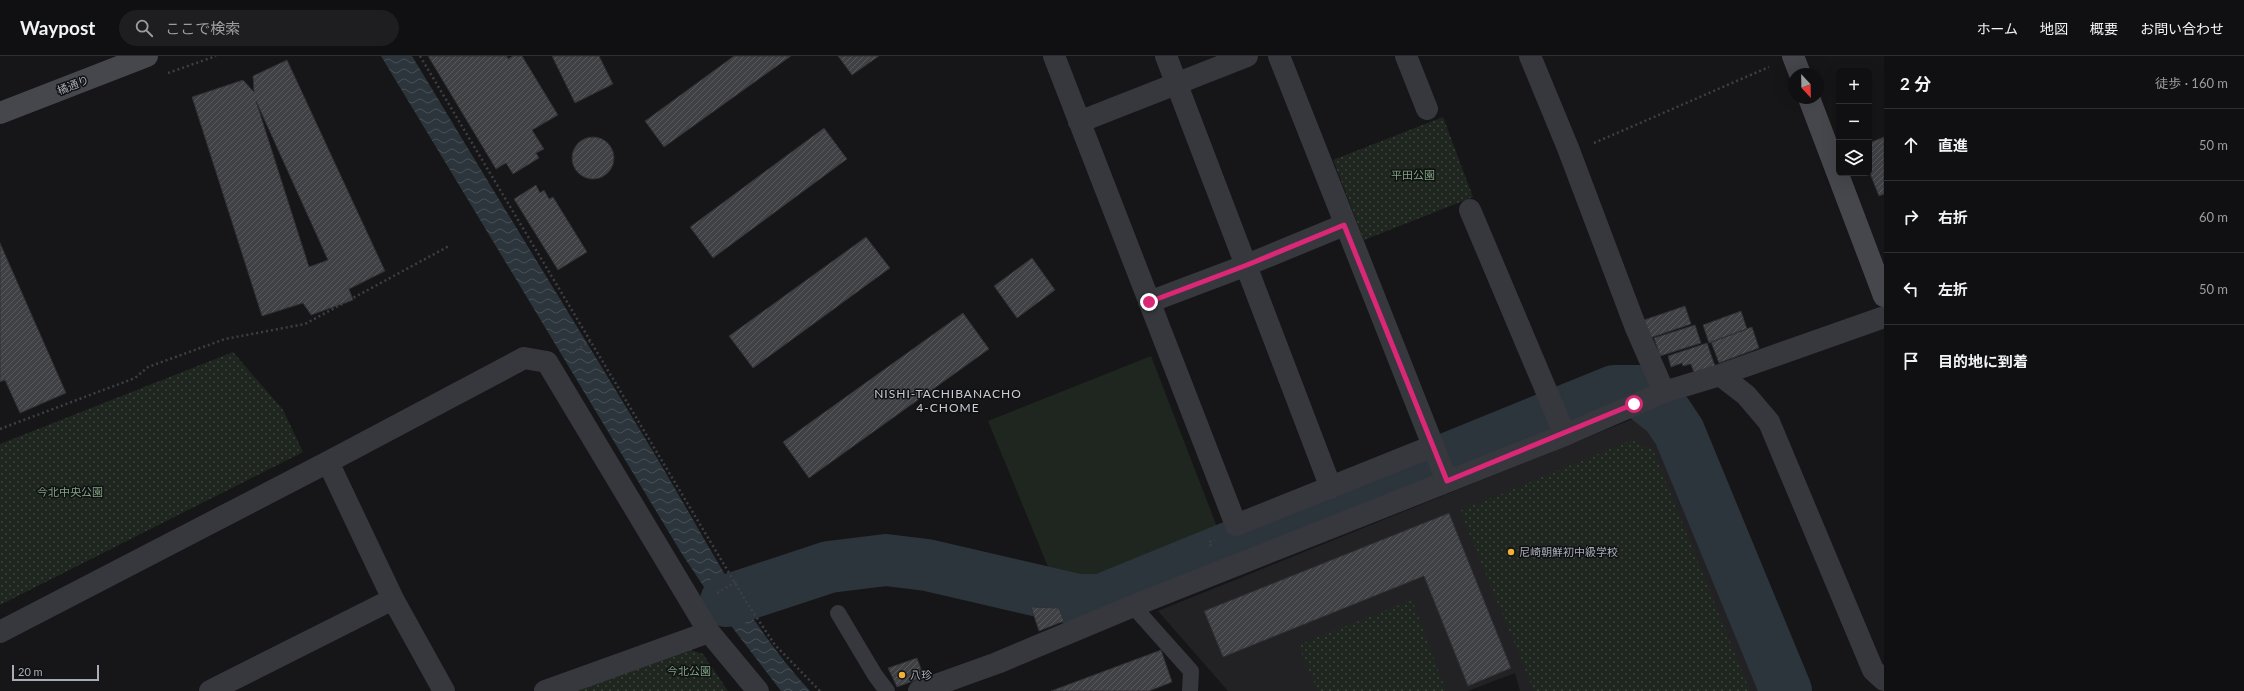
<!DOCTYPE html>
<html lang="ja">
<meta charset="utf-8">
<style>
:root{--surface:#101012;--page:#1e1e20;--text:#f1f3f6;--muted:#9c9d9f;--line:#303032}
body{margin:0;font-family:Lato,"Noto Sans JP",sans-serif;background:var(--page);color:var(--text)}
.controls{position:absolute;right:12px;top:12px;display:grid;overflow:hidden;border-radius:6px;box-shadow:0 4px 16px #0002}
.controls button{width:36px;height:36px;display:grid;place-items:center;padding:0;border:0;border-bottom:1px solid var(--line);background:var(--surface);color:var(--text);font:20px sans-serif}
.compass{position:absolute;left:1788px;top:12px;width:36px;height:36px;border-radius:50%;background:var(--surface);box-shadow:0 4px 16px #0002;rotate:158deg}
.scale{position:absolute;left:12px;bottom:10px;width:87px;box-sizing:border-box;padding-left:4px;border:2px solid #a8adb8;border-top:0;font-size:11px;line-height:14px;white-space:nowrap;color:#a8adb8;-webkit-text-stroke:3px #111113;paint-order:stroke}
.stop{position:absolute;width:12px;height:12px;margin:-9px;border:3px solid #db2777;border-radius:50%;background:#fff}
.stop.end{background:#db2777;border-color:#fff;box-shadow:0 1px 4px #0008}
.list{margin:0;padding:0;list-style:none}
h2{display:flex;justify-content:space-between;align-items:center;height:52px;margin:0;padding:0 16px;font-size:17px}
h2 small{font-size:13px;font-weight:400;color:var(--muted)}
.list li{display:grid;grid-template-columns:26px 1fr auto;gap:12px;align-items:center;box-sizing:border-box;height:72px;padding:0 16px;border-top:1px solid var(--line)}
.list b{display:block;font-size:15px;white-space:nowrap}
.list em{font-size:13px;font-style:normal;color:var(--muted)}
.icon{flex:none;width:22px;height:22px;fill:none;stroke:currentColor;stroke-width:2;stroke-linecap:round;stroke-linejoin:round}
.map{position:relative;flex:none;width:1884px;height:635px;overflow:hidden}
header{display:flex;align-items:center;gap:24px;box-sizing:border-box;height:56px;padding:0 20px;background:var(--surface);border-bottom:1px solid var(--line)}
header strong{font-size:19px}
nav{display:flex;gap:22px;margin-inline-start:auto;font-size:14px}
.search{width:280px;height:36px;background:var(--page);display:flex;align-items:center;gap:10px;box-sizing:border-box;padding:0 14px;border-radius:22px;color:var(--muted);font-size:15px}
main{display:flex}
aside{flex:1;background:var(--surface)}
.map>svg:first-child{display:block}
.built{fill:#222225}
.grass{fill:#1e261f}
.park{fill:url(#park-dots)}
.water{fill:url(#water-waves)}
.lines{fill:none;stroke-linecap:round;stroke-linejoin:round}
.river{stroke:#2c353c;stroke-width:52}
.building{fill:url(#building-hatch);stroke:#303034;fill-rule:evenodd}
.path{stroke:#3d3f44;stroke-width:2.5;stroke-dasharray:2 3;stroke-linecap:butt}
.lane{stroke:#37383d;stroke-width:16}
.street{stroke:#37383d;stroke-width:22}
.secondary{stroke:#45474d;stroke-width:22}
.route{stroke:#db2777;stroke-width:5}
.poi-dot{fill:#f2b134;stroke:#111113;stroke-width:1.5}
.labels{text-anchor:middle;stroke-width:3;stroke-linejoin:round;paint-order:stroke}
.street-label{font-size:11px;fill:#a8adb8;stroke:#111113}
.park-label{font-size:11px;fill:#7fa381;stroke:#111113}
.poi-label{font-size:11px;fill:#a8adb8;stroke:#111113;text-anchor:start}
.neighbourhood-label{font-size:12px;letter-spacing:1px;fill:#c9ccd4;stroke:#111113}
</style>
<header>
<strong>Waypost</strong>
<div class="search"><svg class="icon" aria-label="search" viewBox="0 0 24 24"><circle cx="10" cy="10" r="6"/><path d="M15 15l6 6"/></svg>ここで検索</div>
<nav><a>ホーム</a><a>地図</a><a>概要</a><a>お問い合わせ</a></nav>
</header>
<main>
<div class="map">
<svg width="1884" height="635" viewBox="0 0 1884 635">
<defs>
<pattern id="park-dots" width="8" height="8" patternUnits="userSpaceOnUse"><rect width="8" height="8" fill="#1e261f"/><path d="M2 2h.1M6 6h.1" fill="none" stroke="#3c433d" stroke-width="1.8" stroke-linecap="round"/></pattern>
<pattern id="water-waves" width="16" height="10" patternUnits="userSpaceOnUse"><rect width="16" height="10" fill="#2c353c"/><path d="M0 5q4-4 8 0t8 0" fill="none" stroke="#485056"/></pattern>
<pattern id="building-hatch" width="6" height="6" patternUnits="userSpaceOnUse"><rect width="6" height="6" fill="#404145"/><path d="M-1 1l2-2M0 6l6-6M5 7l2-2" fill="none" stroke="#595a5e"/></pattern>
</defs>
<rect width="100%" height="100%" fill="#161618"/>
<path class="built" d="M1645 358 1656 361 1670 374 1775 635H1520L1515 617 1468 635H1228L1158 555Z"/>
<path class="grass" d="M1151 300 1219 476 1086 529 1053 523 988 365Z"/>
<path class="park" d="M1443 61 1473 141 1364 184 1333 104Z
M233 296 283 354 303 396 0 549V388Z
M1632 384 1653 394 1750 635H1534L1460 455Z
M1412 544 1446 635H1318L1298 589Z
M688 593 703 598 728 635H577Z"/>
<path class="water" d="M381 0H412C493 135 576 268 657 402 705 482 747 567 810 635H781L722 558 682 498Z"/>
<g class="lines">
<path class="river" d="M726 545 829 511 886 504 927 509 1078 544H1101L1614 335H1638L1667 358 1679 376 1786 635"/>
</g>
<path class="building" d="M428 0H507L508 3 513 0H522L558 59 532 74 544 93 536 97 539 102 513 118 506 107 496 113Z
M552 0H599L613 28 575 47Z
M734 0H791L664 91 645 65Z
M838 0H879L852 19Z
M287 4 385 215 349 233 353 244 311 259 303 247 262 260 192 41 243 24 254 36 253 20ZM256 45 328 204 309 211Z
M824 72 847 103 713 202 690 171Z
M572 102a21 21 0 1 1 42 0a21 21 0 1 1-42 0Z
M1884 81V138L1879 140 1869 115V87Z
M536 129 540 137 544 134 549 143 553 141 587 196 558 214 514 143Z
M866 181 890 212 753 312 729 280Z
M0 187 66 337 20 357 5 324 0 326Z
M1032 202 1055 234 1017 262 994 230Z
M1685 250 1691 268 1650 282 1644 264Z
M1741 255 1747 273 1709 287 1703 269Z
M963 257 989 293 809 422 783 386Z
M1695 269 1701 287 1660 300 1654 282Z
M1752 271 1759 292 1719 307 1711 286Z
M1707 287 1715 310 1694 317 1691 308 1683 310 1682 307 1671 311 1668 300Z
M1449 457 1511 612 1468 630 1424 520 1223 601 1204 555Z
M1031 551 1059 552 1064 565 1039 575Z
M1161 594 1172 626 1149 635H1051Z
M917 602 924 621 897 631 888 612Z"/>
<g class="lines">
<path class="path" d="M420 0 747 547 775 589 820 635
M168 17 216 0
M1594 87 1769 11
M572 297 590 285
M0 373 135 322 148 311 225 283 305 268 449 190
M1211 490 1209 486 1215 484
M717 537 736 526"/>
<path class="lane" d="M1133 550 1191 615 1190 635
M838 557 875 619 887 635"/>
<path class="street" d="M1054 0 1236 469 1433 390
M1166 0 1331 432
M1279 0 1447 425
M1406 0 1427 53
M1530 0 1568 92 1636 272 1664 336
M1079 66 1247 0
M1470 154 1565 379
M1149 246 1247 209 1344 169
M1720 319 1746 339 1769 366 1873 614 1884 624
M328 406 393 543 444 635
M0 576 328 406 524 302 547 306 709 576 758 635
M210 635 393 543
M545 635 709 576
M919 635 997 607 1133 550 1565 379 1664 336 1720 319 1884 261"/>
<path class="secondary" d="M1793 0 1800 18
M1809 42 1884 240
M0 57 147 0"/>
</g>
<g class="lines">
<path class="route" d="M1149 246 1247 209 1344 169 1447 425 1634 348"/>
</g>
<g class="poi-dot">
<circle cx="1511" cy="496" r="4"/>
<circle cx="902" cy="619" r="4"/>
</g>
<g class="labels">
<g class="street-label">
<text transform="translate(73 29) rotate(-21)" y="4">橘通り</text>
</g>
<g class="park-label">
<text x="1413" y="123">平田公園</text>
<text x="70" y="440">今北中央公園</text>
<text x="689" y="619">今北公園</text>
</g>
<g class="poi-label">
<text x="1519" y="500">尼崎朝鮮初中級学校</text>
<text x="910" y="623">八珍</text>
</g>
<g class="neighbourhood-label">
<text x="948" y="342">NISHI-TACHIBANACHO<tspan x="948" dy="14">4-CHOME</tspan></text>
</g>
</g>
</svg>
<div class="controls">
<button>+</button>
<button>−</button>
<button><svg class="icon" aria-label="layers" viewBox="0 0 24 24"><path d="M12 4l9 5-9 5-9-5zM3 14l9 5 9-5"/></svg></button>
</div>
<svg class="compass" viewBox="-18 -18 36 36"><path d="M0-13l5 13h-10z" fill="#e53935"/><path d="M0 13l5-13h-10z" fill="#9c9d9f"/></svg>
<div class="scale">20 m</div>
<div class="stop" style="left:1634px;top:348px"></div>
<div class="stop end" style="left:1149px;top:246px"></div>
</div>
<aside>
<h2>2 分<small>徒歩 · 160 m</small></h2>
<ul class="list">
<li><svg class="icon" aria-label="ahead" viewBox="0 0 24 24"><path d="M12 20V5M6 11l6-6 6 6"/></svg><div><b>直進</b></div><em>50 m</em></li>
<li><svg class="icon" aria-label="right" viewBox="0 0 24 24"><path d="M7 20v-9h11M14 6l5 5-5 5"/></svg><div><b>右折</b></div><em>60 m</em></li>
<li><svg class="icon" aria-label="left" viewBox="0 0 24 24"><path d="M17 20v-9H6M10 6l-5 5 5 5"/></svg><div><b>左折</b></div><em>50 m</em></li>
<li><svg class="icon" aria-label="arrive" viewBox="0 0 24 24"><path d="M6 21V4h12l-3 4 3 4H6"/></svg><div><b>目的地に到着</b></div></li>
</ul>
</aside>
</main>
